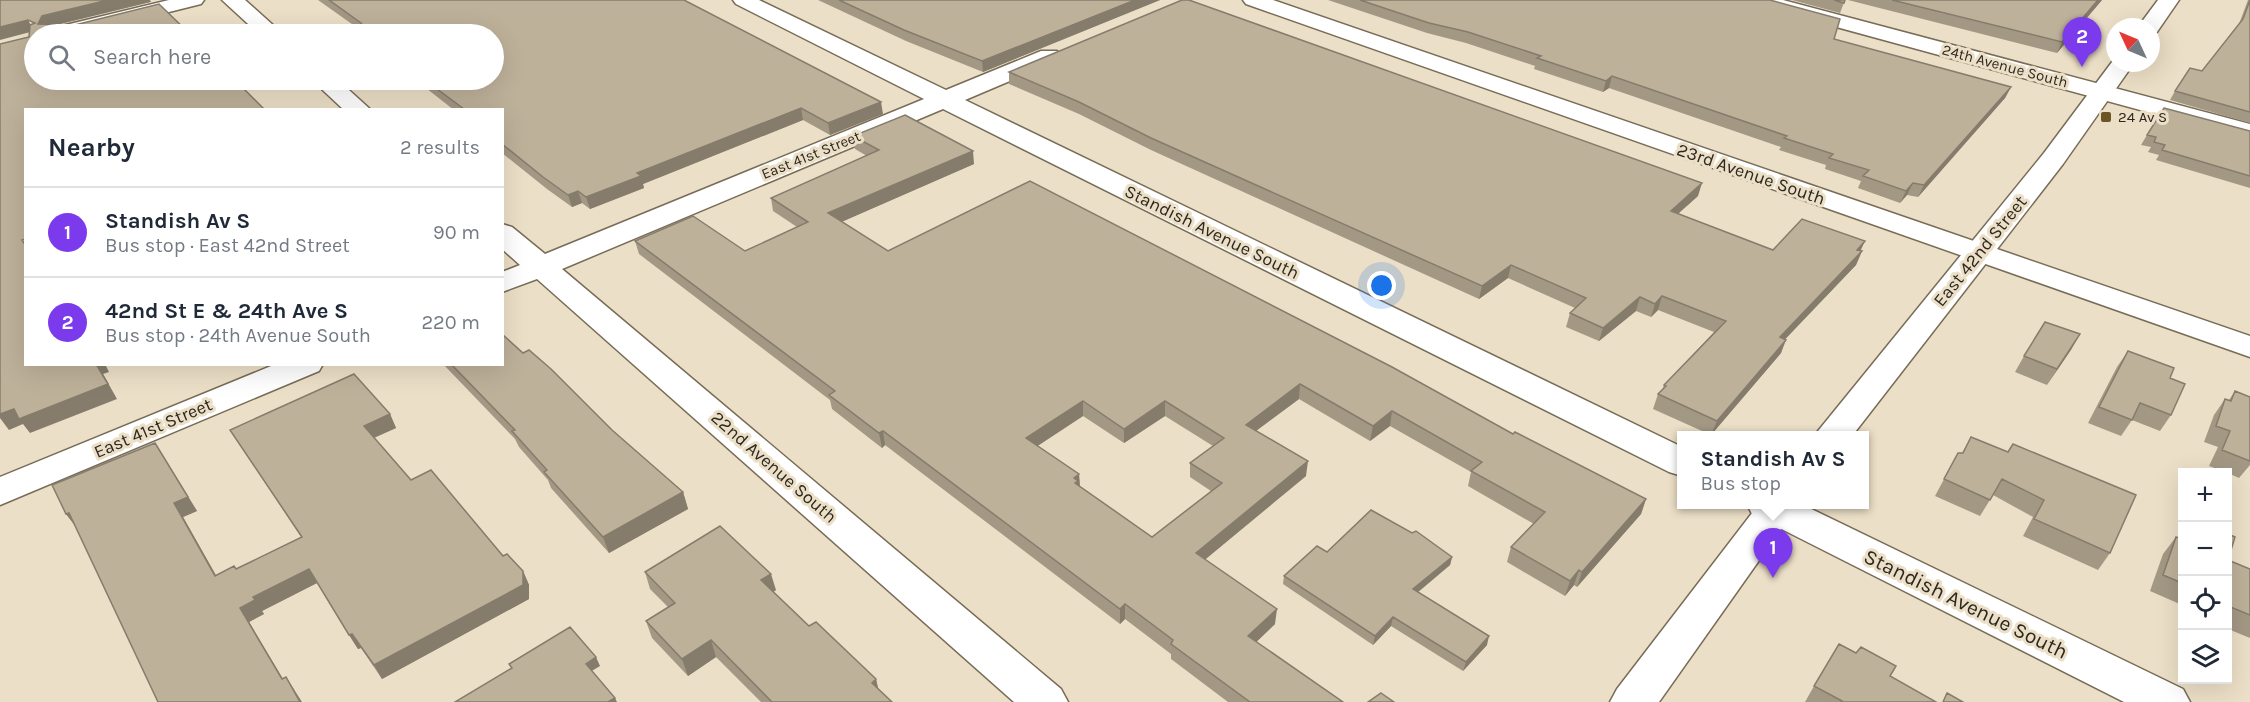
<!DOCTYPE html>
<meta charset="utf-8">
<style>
:root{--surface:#fff;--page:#f6f6f7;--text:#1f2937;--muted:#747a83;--line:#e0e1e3;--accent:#7c3aed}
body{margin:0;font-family:Karla,sans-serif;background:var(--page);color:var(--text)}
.controls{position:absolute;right:18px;bottom:18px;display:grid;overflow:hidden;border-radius:0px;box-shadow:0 6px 24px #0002}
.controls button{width:54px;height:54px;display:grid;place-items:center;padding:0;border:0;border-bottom:2px solid var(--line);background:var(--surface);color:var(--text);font:30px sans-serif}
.compass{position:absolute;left:2106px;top:18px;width:54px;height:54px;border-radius:50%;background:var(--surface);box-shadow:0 6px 24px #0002;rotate:314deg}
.you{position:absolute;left:1382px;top:286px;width:21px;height:21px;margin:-15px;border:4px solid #fff;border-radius:50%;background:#1a73e8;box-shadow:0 0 0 9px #1a73e833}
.badge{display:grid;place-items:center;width:39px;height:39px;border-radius:50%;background:var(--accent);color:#fff;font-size:20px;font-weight:700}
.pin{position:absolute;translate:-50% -50px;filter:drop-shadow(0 2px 3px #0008)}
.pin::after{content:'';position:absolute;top:32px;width:21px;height:18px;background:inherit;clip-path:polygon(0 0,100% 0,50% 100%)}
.popup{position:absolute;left:1677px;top:431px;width:192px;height:78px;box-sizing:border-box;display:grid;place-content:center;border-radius:0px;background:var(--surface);filter:drop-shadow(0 2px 4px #0005);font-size:20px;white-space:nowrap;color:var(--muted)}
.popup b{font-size:22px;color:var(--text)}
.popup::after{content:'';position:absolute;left:50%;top:100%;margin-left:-12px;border:12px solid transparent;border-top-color:var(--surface)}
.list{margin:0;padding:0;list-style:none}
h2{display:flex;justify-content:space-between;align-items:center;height:78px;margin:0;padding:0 24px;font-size:26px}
h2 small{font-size:20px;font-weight:400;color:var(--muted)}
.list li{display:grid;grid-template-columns:39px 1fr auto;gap:18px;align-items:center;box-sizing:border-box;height:90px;padding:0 24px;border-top:2px solid var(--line)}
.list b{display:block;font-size:22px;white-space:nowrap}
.list p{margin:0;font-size:20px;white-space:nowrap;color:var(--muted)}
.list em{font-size:20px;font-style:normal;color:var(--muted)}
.icon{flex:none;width:33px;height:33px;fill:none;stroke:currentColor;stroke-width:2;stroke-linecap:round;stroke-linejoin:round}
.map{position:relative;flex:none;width:2250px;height:702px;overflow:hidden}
.search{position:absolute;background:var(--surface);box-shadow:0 6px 24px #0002;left:24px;top:24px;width:480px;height:66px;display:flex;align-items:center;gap:15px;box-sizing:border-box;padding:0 21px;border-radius:33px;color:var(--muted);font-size:22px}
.panel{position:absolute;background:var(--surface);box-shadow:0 6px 24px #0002;left:24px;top:108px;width:480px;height:258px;border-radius:0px}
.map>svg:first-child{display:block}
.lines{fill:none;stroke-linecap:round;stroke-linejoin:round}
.street-casing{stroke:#786c57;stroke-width:3}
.secondary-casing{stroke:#786c57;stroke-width:3}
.street{fill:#fff;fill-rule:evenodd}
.secondary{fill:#fff;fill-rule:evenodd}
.wall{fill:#a39884;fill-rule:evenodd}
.shaded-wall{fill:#857c6c}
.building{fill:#beb19a;stroke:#857c6c;stroke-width:1.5;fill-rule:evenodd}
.poi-dot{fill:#6c5424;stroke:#ecdfc7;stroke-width:2}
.labels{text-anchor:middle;stroke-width:6;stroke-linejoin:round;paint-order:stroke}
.far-street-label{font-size:15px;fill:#2d281f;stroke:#ecdfc7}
.far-poi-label{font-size:15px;fill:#2d281f;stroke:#ecdfc7;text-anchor:start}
.street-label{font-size:18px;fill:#2d281f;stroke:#ecdfc7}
.near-street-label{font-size:21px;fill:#2d281f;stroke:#ecdfc7}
</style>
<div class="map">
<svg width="2250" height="702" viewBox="0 0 2250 702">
<rect width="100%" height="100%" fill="#ecdfc7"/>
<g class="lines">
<defs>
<path id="street" d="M169 0H204L201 4 81 34H46L49 29Z
M222 0H245L283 34H259Z
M733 0H759L946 90 1041 51H1057L1060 56 1057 61 965 100 1682 447V476L1669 472 943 109 562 269 1061 689 1068 702H1014L537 279 502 292V272L520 265 502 249V224L512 227 545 254 924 99 736 4Z
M1243 0H1273L2250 336V357L1246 4Z
M1749 0H1783L2250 124V140L1752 4Z
M312 80H338L371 110H344Z
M276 364H323L319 371 0 505V477Z
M1747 504H1801L2183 689 2190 702H2124L1752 514Z"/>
<path id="secondary" d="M2158 0H2179L2157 32 2151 33V27H2138Z
M2115 58V63H2134L2063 164 1852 436H1814L2044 153Z
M1759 504H1799L1659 702H1610L1617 689Z"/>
</defs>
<use href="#street" class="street-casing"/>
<use href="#secondary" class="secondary-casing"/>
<use href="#street" class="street"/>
<use href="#secondary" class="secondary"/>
</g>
<path class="wall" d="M318 0H684L883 114 830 135 803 120 643 184 644 188 590 209 582 203 572 207 547 189 502 153V110H454L422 85 419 80H494V34H366Z
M818 0H1160L983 72 906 41Z
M1328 0H1770L1834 39 2011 87 2005 98 1918 197 1907 195 1900 203 1858 188 1861 181 1825 169 1826 165 1779 150 1781 147 1609 88 1603 92 1534 69 1535 66 1466 43 1427 33Z
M1792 0H1845L1840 13Z
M1848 0H2102L2057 53Z
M2248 0H2250V123L2170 100 2175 91 2202 71 2239 24Z
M1009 72 1698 196 1678 214 1773 250 1862 251 1856 265 1785 339 1781 353 1711 435 1653 409 1658 394 1662 391 1664 385 1714 332 1658 310 1651 317 1636 311 1599 341 1566 327 1570 313 1575 308 1508 278 1479 299 1151 150 1079 114 1009 84Z
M2250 131V188L2156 160 2159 155 2148 152 2151 147 2141 145 2147 135Z
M853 136 974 164 841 222 888 251 1513 434 1646 499 1641 514 1577 587 1574 585 1565 596 1507 562 1511 547 1534 524 1468 486 1471 472 1390 426 1370 441 1299 399 1256 431 1306 476 1205 559 1275 624 1256 642 1343 702H1228L1171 659V654L1125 619 1120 624 885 445 882 448 832 409 830 400 639 254 635 241 745 251 797 227 773 211 771 198 867 156 855 149ZM1083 416 1124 443 1165 416 1213 446 1190 463V477L1211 491 1152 537 1080 487 1079 474 1037 446Z
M2080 334 2047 385 2015 372 2024 356Z
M2128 351 2170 378 2171 415 2160 431 2132 420 2121 436 2088 423 2117 367Z
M523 353 683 492 688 509 609 553 551 488 548 480 519 447 515 439 443 364H502Z
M2235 391 2250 397V465L2239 478 2228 473V472H2225L2209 466 2218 447 2204 442 2214 415 2225 399 2229 400Z
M390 414 396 428 374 438 411 480 523 571 529 585V599L382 679 361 648 358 649 317 583 262 611 264 614 249 622 283 679 286 677 295 691 76 527 66 514 155 443 197 511 183 517 216 575 236 569 301 537 230 430Z
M1971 437 2110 553 2098 570 2023 536 2033 517 1993 495 1980 516 1935 496 1958 453H1962Z
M2228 534V560L2250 569V638L2228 629Z
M2176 537 2182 539V605L2150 591 2163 554Z
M1327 552 1452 557 1450 565 1418 592 1487 645 1463 671 1391 626 1373 645 1283 584 1284 576Z
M645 572 776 590 773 592 809 626 876 679 878 689 892 702H761L716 657 688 676 652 638 646 621 668 607 650 589Z
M1890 676 1936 702H1805L1814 686Z"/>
<path class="shaded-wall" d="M108 0H150L151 2 48 27 38 24 42 16Z
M1135 0H1160L983 72 982 61Z
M2098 0H2102L2057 53 2062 42Z
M28 20 34 31 0 40V27Z
M1612 76 1609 88 1603 92 1606 81Z
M2011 87 2005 98 1918 197 1924 185Z
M881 102 883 114 830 135 828 123Z
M801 108 803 120 643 184 644 188 590 209 586 197 637 173Z
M973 151 974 164 830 227 828 213Z
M1702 183 1698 196 1666 224 1671 211Z
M1913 183 1907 195 1900 203 1906 191Z
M578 191 582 203 572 207 568 195Z
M1865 241 1859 254 1862 251 1856 265 1774 351 1780 337Z
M1511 265 1508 278 1479 299 1482 286Z
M1662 296 1658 310 1651 317 1655 304Z
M1640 297 1636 311 1599 341 1603 328Z
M2080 334 2071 350 2047 385 2057 369Z
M1786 340 1781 353 1711 435 1717 421Z
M96 364H105L109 372 103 374 117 399 30 433 23 424 9 430 0 418V414Z
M1300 384 1299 399 1245 439 1246 425Z
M1083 401V416L1027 453 1026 438Z
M1165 401V416L1124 443V429Z
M1392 411 1390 426 1370 441 1373 426Z
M390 414 396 428 371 439 364 426Z
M883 431 885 445 882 448 879 433Z
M155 443 197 511 183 517 224 590 215 576 174 503Z
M1308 461 1306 476 1195 568 1196 553Z
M1079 474 1080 489 1075 492 1074 478Z
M683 492 688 509 609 553 603 537Z
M1646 499 1641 514 1577 587 1582 572Z
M69 513 77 528 66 514Z
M1452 557 1450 565 1411 598 1413 589Z
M309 569 317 583 262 611 264 614 249 622 291 693 282 679 240 608 253 597Z
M1579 570 1574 585 1565 596 1570 581Z
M523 571 529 585V599L382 679 374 665Z
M771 574 776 590 766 597 761 580Z
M1125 604V619L1120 624V609Z
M1277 609 1275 624 1247 651 1248 636Z
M1393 617 1391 626 1373 645 1375 636Z
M352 634 361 648 358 649 349 635Z
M1489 636 1487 645 1463 671 1466 662Z
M711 640 716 657 688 676 682 659Z
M596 657 600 666 590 672 586 664Z
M286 677 295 691 302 702H300Z
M876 679 880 696 872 683Z
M615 698 617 702H608Z"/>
<path class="building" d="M0 0H108L42 16 38 24 75 25 159 4 190 34H34V80H235L265 110H26V239L22 240 26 246V364H96L108 384 19 419 14 409 0 414V44L29 37 30 25 35 23 28 20 0 27Z
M329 0H684L881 102 828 123 801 108 637 173 641 176 586 197 578 191 568 195 543 177 502 144V110H462L464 109 425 80H494V34H372L366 30 361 23Z
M839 0H1135L982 61 904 30Z
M1182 0H1189L1702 183 1671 211 1773 250 1802 219 1865 241 1857 250 1862 251 1780 337 1786 340 1717 421 1658 394 1666 386 1664 385 1726 321 1662 296 1655 304 1640 297 1603 328 1570 313 1586 298 1511 265 1482 286 1151 138 1079 102 1009 72Z
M1360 0H1770L1840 19 1834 39 2011 87 1924 185 1913 183 1906 191 1863 176 1869 170 1829 158 1833 154 1784 138 1787 136 1612 76 1606 81 1537 58 1541 56 1468 32 1429 23Z
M1834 0H1845L1844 3Z
M1892 0H2098L2062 42Z
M2250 0V112L2175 91 2190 68 2202 71 2243 19Z
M2164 108 2250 131V176L2162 150 2165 145 2154 142 2156 137 2147 135Z
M905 115 973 151 828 213 888 251 1030 181 1392 367 1513 434 1515 432 1646 499 1582 572 1579 570 1570 581 1511 547 1545 512 1471 471 1482 462 1392 411 1373 426 1300 384 1246 425 1308 461 1196 553 1277 609 1248 636 1343 702H1250L1171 644 1173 640 1125 604 1120 609 883 431 879 433 829 395 835 391 635 241 693 216 745 251 808 222 771 198 879 150 853 136ZM1083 401 1124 429 1165 401 1224 438 1190 463 1222 483 1152 537 1075 483 1078 481 1074 478 1079 474 1026 438Z
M2045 322 2080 334 2057 369 2024 356Z
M502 334 523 353 529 350 551 369 612 430 683 492 603 537 544 472 547 470 512 431 515 430 451 364H502Z
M2128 351 2174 368 2170 378 2185 384 2171 415 2140 403 2132 420 2099 407Z
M354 374 390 414 364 426 411 480 431 470 503 556 507 554 523 571V585L374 665 352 634 349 635 309 569 253 597 255 600 240 608 282 679 286 677 300 702H158L69 513 66 514 52 485 155 443 188 497 174 503 215 576 234 566 236 569 302 537 230 430Z
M2235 391 2250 397V461L2222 450 2230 431 2216 426 2225 399 2231 401Z
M1971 437 2008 452 2013 444 2136 495 2110 553 2034 519 2044 500 2002 479 1990 500 1944 479 1958 453H1963Z
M1371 510 1412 533 1416 531 1452 557 1413 589 1489 636 1466 662 1393 617 1375 636 1284 576 1317 546 1327 552Z
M720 526 771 574 761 580 809 626 816 622 876 679 872 683 892 702H772L711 640 682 659 646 621 675 603 645 572Z
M2228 534 2235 537 2228 560 2250 569V615L2228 606Z
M2176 537 2182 539V583L2163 575Z
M570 627 596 657 586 664 615 698 608 702H455L512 668 509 664Z
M1839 644 1856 653 1861 647 1896 666 1890 676 1936 702H1841L1842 701 1814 686Z
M1381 693 1394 702H1368Z
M1947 693 1963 702H1943Z"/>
<rect class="poi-dot" x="2100" y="111" width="12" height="12" rx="3"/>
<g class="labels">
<g class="far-street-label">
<text transform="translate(2005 66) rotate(15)" y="5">24th Avenue South</text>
<text transform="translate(811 155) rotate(-22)" y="5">East 41st Street</text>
</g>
<g class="far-poi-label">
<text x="2118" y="122">24 Av S</text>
</g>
<g class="street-label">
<text transform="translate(1751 174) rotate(19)" y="6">23rd Avenue South</text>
<text transform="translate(1212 232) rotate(26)" y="6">Standish Avenue South</text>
<text transform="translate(1980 251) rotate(-51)" y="6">East 42nd Street</text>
<text transform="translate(153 428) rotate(-23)" y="6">East 41st Street</text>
<text transform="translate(774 467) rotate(41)" y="6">22nd Avenue South</text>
</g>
<g class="near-street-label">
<text transform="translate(1966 604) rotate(26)" y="7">Standish Avenue South</text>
</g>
</g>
</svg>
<div class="controls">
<button>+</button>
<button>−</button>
<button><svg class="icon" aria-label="locate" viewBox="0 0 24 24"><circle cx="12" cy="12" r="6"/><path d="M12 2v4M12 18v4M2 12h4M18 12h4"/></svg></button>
<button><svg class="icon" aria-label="layers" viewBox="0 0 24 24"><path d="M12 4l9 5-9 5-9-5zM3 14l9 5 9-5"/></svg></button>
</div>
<svg class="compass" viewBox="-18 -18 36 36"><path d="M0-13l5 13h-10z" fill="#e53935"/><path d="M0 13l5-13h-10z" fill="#747a83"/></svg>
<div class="you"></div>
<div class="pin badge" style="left:1773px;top:578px">1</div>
<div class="popup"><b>Standish Av S</b>Bus stop</div>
<div class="pin badge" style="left:2082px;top:67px">2</div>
<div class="search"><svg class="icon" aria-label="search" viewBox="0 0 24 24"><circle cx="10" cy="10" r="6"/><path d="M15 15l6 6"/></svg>Search here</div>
<section class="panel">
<h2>Nearby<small>2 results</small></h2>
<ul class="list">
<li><span class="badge">1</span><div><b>Standish Av S</b><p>Bus stop · East 42nd Street</p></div><em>90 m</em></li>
<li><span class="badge">2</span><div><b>42nd St E &amp; 24th Ave S</b><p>Bus stop · 24th Avenue South</p></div><em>220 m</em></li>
</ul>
</section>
</div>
